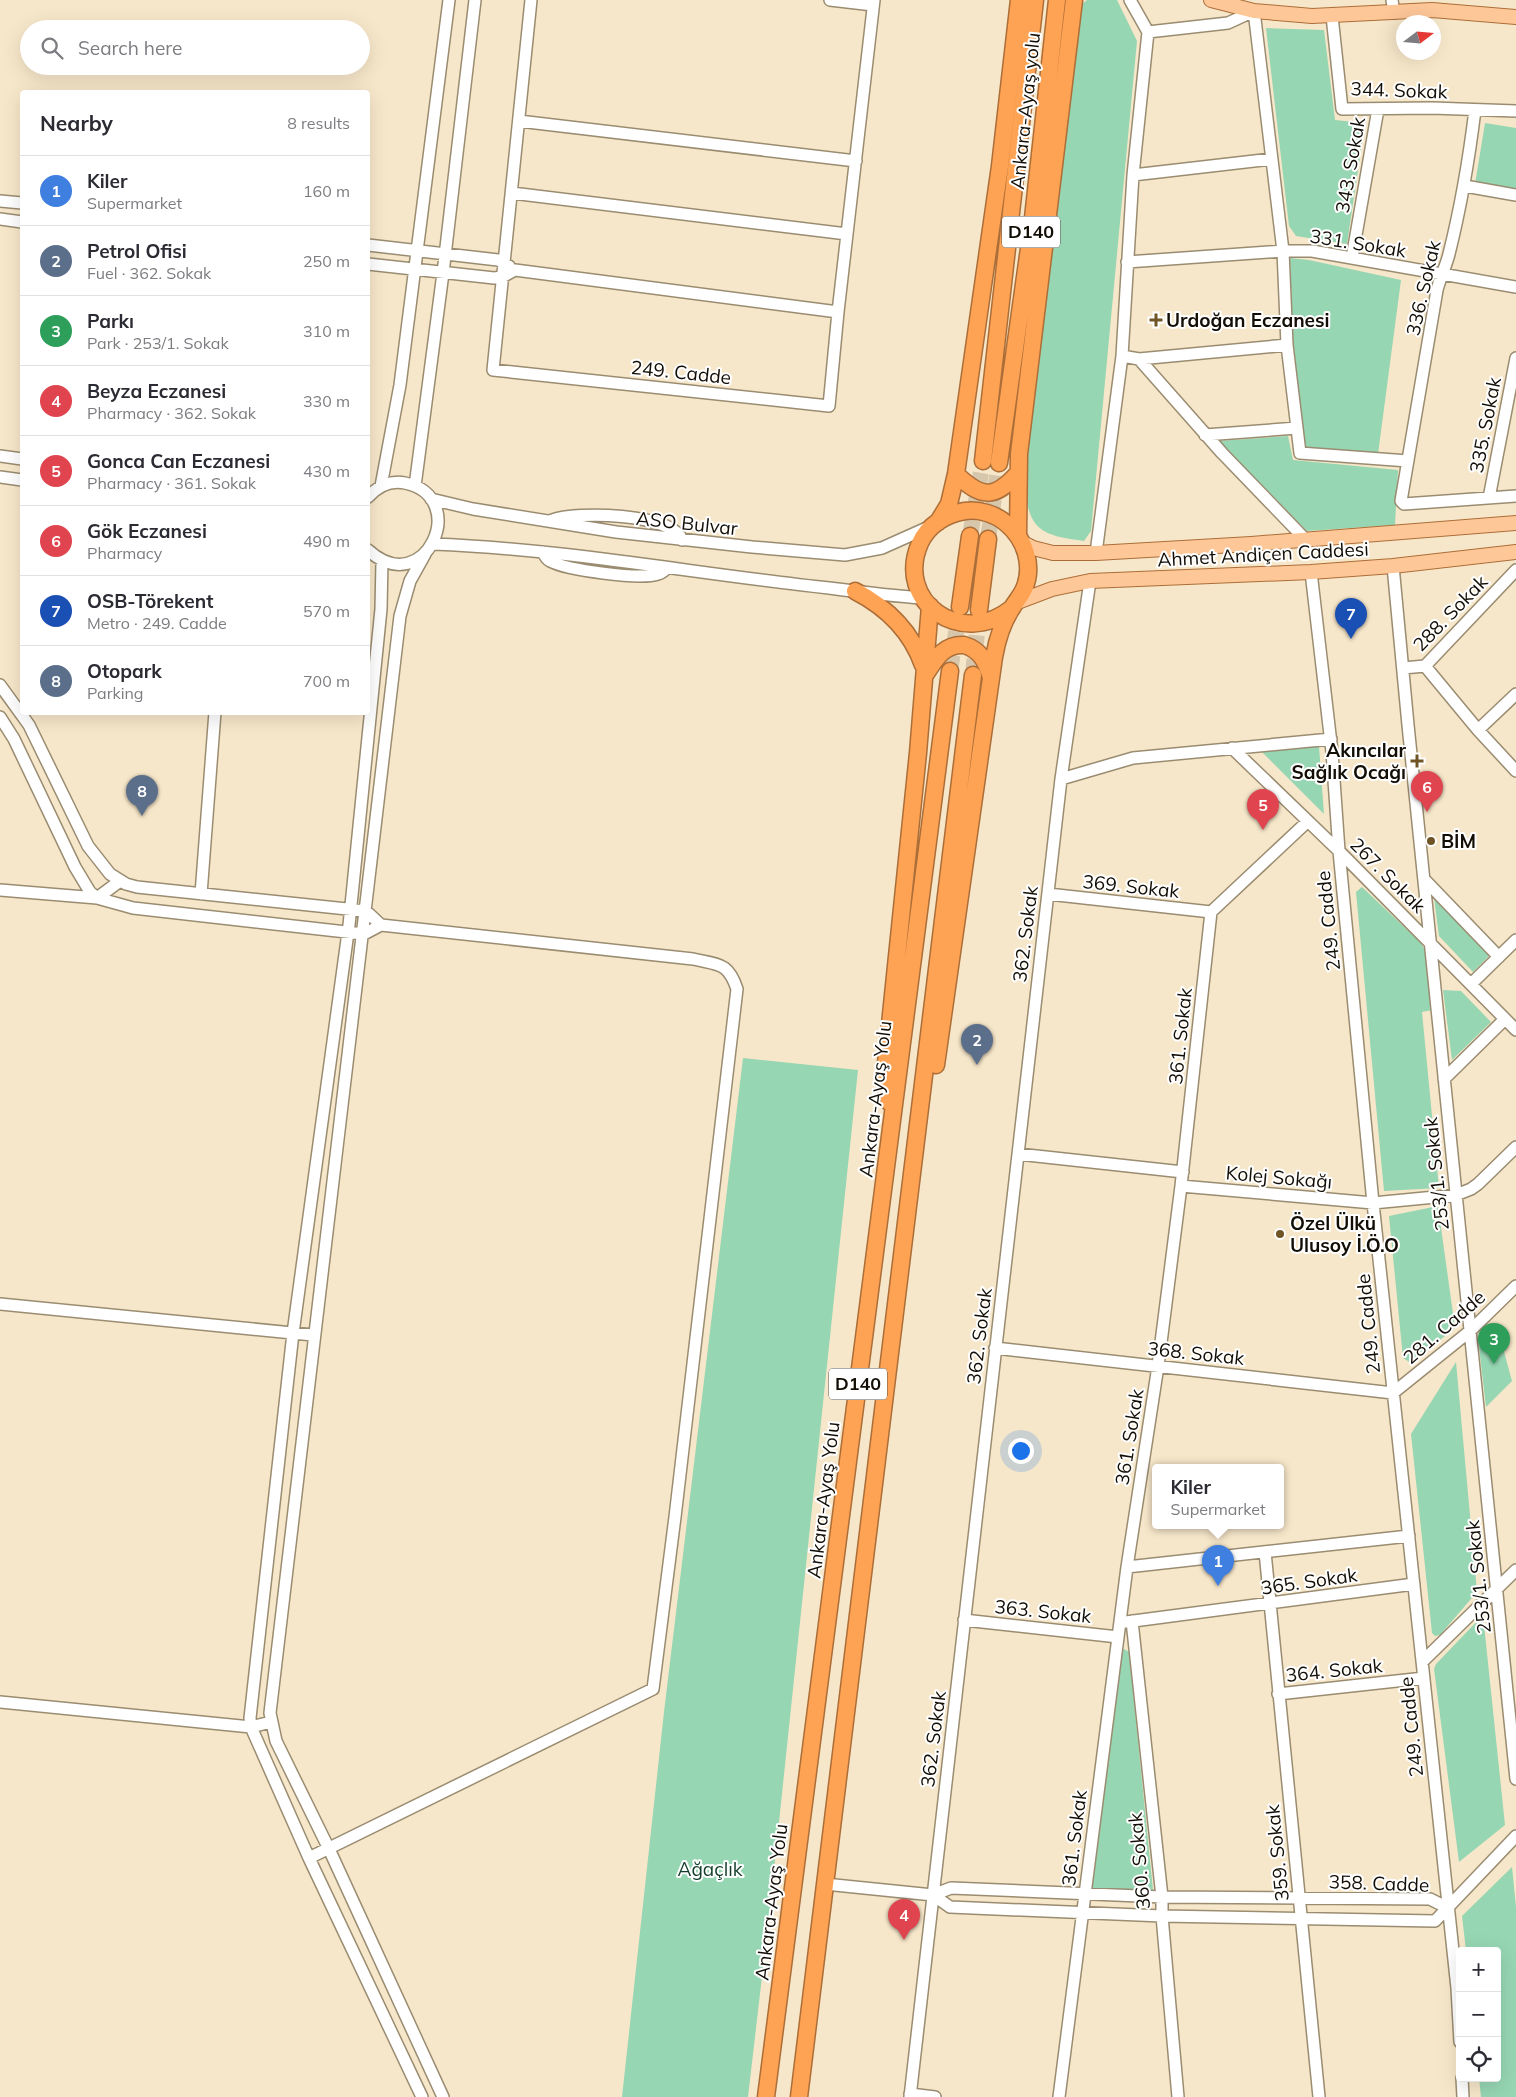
<!DOCTYPE html>
<meta charset="utf-8">
<style>
:root{--surface:#fff;--page:#f7f7f7;--text:#2b2b33;--muted:#7c7c81;--line:#e1e1e2;--accent:#b45309}
body{margin:0;font-family:Mulish,sans-serif;background:var(--page);color:var(--text)}
.controls{position:absolute;right:15px;bottom:15px;display:grid;overflow:hidden;border-radius:5px;box-shadow:0 5px 20px #0002}
.controls button{width:45px;height:45px;display:grid;place-items:center;padding:0;border:0;border-bottom:1px solid var(--line);background:var(--surface);color:var(--text);font:25px sans-serif}
.compass{position:absolute;left:1396px;top:15px;width:45px;height:45px;border-radius:50%;background:var(--surface);box-shadow:0 5px 20px #0002;rotate:74deg}
.you{position:absolute;left:1020px;top:1450px;width:18px;height:18px;margin:-12px;border:4px solid #fff;border-radius:50%;background:#1a73e8;box-shadow:0 0 0 8px #1a73e833}
.badge{display:grid;place-items:center;width:32px;height:32px;border-radius:50%;background:var(--accent);color:#fff;font-size:16px;font-weight:700}
.pin{position:absolute;translate:-50% -41px;filter:drop-shadow(0 1px 2px #0008)}
.pin::after{content:'';position:absolute;top:26px;width:18px;height:15px;background:inherit;clip-path:polygon(0 0,100% 0,50% 100%)}
.popup{position:absolute;left:1152px;top:1464px;width:132px;height:65px;box-sizing:border-box;display:grid;place-content:center;border-radius:5px;background:var(--surface);filter:drop-shadow(0 1px 4px #0005);font-size:16px;white-space:nowrap;color:var(--muted)}
.popup b{font-size:19px;color:var(--text)}
.popup::after{content:'';position:absolute;left:50%;top:100%;margin-left:-10px;border:10px solid transparent;border-top-color:var(--surface)}
.list{margin:0;padding:0;list-style:none}
h2{display:flex;justify-content:space-between;align-items:center;height:65px;margin:0;padding:0 20px;font-size:21px}
h2 small{font-size:16px;font-weight:400;color:var(--muted)}
.list li{display:grid;grid-template-columns:32px 1fr auto;gap:15px;align-items:center;box-sizing:border-box;height:70px;padding:0 20px;border-top:1px solid var(--line)}
.list b{display:block;font-size:19px;white-space:nowrap}
.list p{margin:0;font-size:16px;white-space:nowrap;color:var(--muted)}
.list em{font-size:16px;font-style:normal;color:var(--muted)}
.icon{flex:none;width:28px;height:28px;fill:none;stroke:currentColor;stroke-width:2;stroke-linecap:round;stroke-linejoin:round}
.map{position:relative;flex:none;width:1516px;height:2097px;overflow:hidden}
.search{position:absolute;background:var(--surface);box-shadow:0 5px 20px #0002;left:20px;top:20px;width:350px;height:55px;display:flex;align-items:center;gap:12px;box-sizing:border-box;padding:0 18px;border-radius:28px;color:var(--muted);font-size:19px}
.panel{position:absolute;background:var(--surface);box-shadow:0 5px 20px #0002;left:20px;top:90px;width:350px;height:625px;border-radius:5px}
.map>svg:first-child{display:block}
.green{fill:#96d6b3}
.lines{fill:none;stroke-linecap:round;stroke-linejoin:round}
.highway-tunnel{stroke:#d5c6ac;stroke-width:16;stroke-dasharray:16 8;stroke-linecap:butt}
.minor-casing{stroke:#9a8c71;stroke-width:14}
.major-casing{stroke:#ac6e38;stroke-width:16}
.highway-casing{stroke:#ac6e38;stroke-width:19}
.minor{stroke:#fff;stroke-width:11}
.major{stroke:#fec798;stroke-width:14}
.highway{stroke:#fea253;stroke-width:16}
.poi-dot{fill:#6f5526;stroke:#fff;stroke-width:2}
.labels{text-anchor:middle;stroke-width:4;stroke-linejoin:round;paint-order:stroke}
.shield{fill:#fff;stroke:#5a5650;stroke-width:1}
.shield-label{font-size:18px;font-weight:bold;fill:#130e05}
.street-label{font-size:19px;fill:#130e05;stroke:#fff}
.poi-label{font-size:19px;font-weight:bold;fill:#130e05;stroke:#fff;text-anchor:start}
.park-label{font-size:19px;fill:#123d29;stroke:#fff}
</style>
<div class="map">
<svg width="1516" height="2097" viewBox="0 0 1516 2097">
<rect width="100%" height="100%" fill="#f7e7ca"/>
<path class="green" d="M1087 0H1117L1137 41 1091 531 1084 541C1039 535 1029 530 1024 483L1082 4Z
M1266 28 1324 30 1335 120 1365 123 1347 244 1296 236 1289 226Z
M1485 123 1516 128V190L1475 184Z
M1290 258 1309 260 1401 280 1378 454 1305 447 1293 339Z
M1288 436 1293 460 1398 470 1395 525 1307 531 1219 441Z
M1319 746 1324 814 1259 749Z
M1362 887 1420 942 1427 953 1432 1010 1422 1012 1439 1188 1384 1191 1356 892Z
M1434 898 1489 956 1473 972 1439 936Z
M1443 990 1461 991 1491 1022 1452 1060Z
M743 1058 858 1070 770 1908 748 2097H622L664 1712Z
M1438 1206 1455 1328 1411 1363 1403 1358 1389 1216Z
M1497 1326 1512 1381 1486 1407 1479 1347Z
M1456 1362 1477 1592 1440 1635 1435 1636 1432 1633 1411 1434Z
M1483 1615 1505 1825 1459 1862 1434 1669 1436 1664Z
M1124 1649 1129 1652 1153 1890H1092L1119 1653Z
M1512 1867 1516 1907V2097H1481L1479 2078H1497V1951H1466L1462 1916Z"/>
<g class="lines">
<path class="highway-tunnel" d="M970 536 983 461
M988 539 999 463
M950 671 960 607
M973 675 979 610"/>
<defs>
<path id="minor" d="M531 0 493 370 829 406 838 312 874 0
M830 0 873 5
M1130 0 1148 32
M1392 0 1394 13
M1332 16 1342 109 1432 108 1516 111
M1475 110C1469 159 1461 206 1449 254 1446 266 1440 278 1437 290L1401 501 1404 504 1516 496
M519 121 856 161
M1133 175 1272 159
M1465 186 1516 195
M512 193 847 234
M0 201 22 203
M0 219 22 222
M368 245 498 260 509 266
M1352 258 1378 109
M1127 262 1283 251H1312L1516 287
M368 264 494 278 502 277 515 270 838 312
M1122 356 1139 359 1287 345
M1139 359 1222 453 1306 540
M1205 435 1297 428
M0 456 22 459
M0 477 22 480
M381 486 400 385 449 0
M415 486 443 273 475 0
M368 497C377 487 390 480 405 483 472 497 425 602 368 550
M1489 498 1516 358
M431 499 473 509 616 532 752 547 845 555 882 548 929 527
M552 520C575 511 673 513 682 540
M433 544C566 549 697 574 829 588 860 592 892 596 923 598
M543 552C545 556 546 559 550 561 567 570 639 580 658 574 662 573 664 571 667 568
M1096 553 1122 356 1133 175 1148 32 1228 23 1254 11 1283 251 1287 345 1300 453 1408 461
M425 554 410 581 400 616C358 982 312 1347 270 1713L276 1741 329 1849 443 2097
M382 561 381 609 349 925 293 1333 250 1718 251 1727 309 1858 422 2097
M1393 566 1408 725 1516 1779
M1311 572 1332 752 1339 851 1373 1203 1457 1988 1460 2042
M1425 666 1478 730 1516 771
M1403 668 1425 666 1516 570
M0 685 29 725 88 846 110 874 126 884 137 887 366 911 381 925
M0 717 14 739 75 867 90 892 97 898 133 908 364 934 381 925 693 959C719 965 728 962 737 989L675 1517 653 1689 309 1858
M1478 730 1516 694
M1232 748 1339 851 1516 1030
M1061 779 1133 758 1331 739
M1424 879 1499 957
M0 890 97 898 120 881
M201 894 215 712
M1048 894 1211 912
M1471 984 1516 940
M1444 1079 1505 1019
M1018 1154 1183 1172
M1181 1186 1373 1203 1456 1195 1471 1189 1478 1184 1516 1147
M0 1304 313 1335
M995 1348 1393 1393 1470 1331 1516 1286
M1265 1552 1319 2097
M1127 1567 1409 1536
M964 1620 1118 1637
M1132 1621 1162 1897V1916L1178 2097
M1126 1622 1414 1584
M1422 1662 1516 1570
M1278 1694 1424 1678
M0 1702 251 1727 271 1722
M825 1884 933 1895
M1448 1908 1430 1899 1162 1897 951 1888 933 1895 950 1907 1162 1916 1435 1921 1516 1836
M1462 2078 1463 2097
M910 2094 935 2097
M910 2097 1061 779 1090 581
M1059 2097 1127 1567 1158 1366 1181 1186 1211 912 1307 822"/>
<path id="major" d="M1211 0 1254 11 1312 16 1432 10 1516 17
M1021 542 1033 548 1053 553H1096L1251 544 1516 523
M1015 603 1052 589 1090 581 1311 572 1393 566 1516 552"/>
<path id="highway" d="M983 461 1035 0
M999 463 1032 227 1057 0
M956 474C981 498 994 500 1018 473
M938 522 949 504 956 474 1000 166 1019 0
M1018 536 1019 454 1074 0
M855 591C886 607 911 631 923 665
M960 607 970 536
M979 610 988 539
M925 675C935 660 943 644 964 645 981 650 986 662 991 677
M936 1065 994 657C997 640 1002 623 1012 608 1016 601 1021 596 1024 589 1034 566 1025 539 1007 524 996 514 979 509 965 511 946 514 928 525 920 543 894 602 962 649 1012 608
M890 1103 885 1086 886 1063 918 753 930 606
M766 2097 950 671
M799 2097 973 675"/>
</defs>
<use href="#minor" class="minor-casing"/>
<use href="#major" class="major-casing"/>
<use href="#highway" class="highway-casing"/>
<use href="#minor" class="minor"/>
<use href="#major" class="major"/>
<use href="#highway" class="highway"/>
</g>
<g class="poi-dot">
<path d="M1153.5 312.5h5v5h5v5h-5v5h-5v-5h-5v-5h5z"/>
<path d="M1414.5 753.5h5v5h5v5h-5v5h-5v-5h-5v-5h5z"/>
<circle cx="1431" cy="841" r="5"/>
<circle cx="1280" cy="1234" r="5"/>
</g>
<g class="labels">
<g class="shield">
<rect x="1002" y="216.5" width="58" height="31" rx="4"/>
<rect x="829" y="1368.5" width="58" height="31" rx="4"/>
</g>
<g class="shield-label">
<text x="1031" y="238">D140</text>
<text x="858" y="1390">D140</text>
</g>
<g class="street-label">
<text transform="translate(1399 90) rotate(2)" y="7">344. Sokak</text>
<text transform="translate(1025 111) rotate(-84)" y="7">Ankara-Ayaş yolu</text>
<text transform="translate(1350 165) rotate(-80)" y="7">343. Sokak</text>
<text transform="translate(1358 243) rotate(9)" y="7">331. Sokak</text>
<text transform="translate(1423 288) rotate(-77)" y="7">336. Sokak</text>
<text transform="translate(681 372) rotate(6)" y="7">249. Cadde</text>
<text transform="translate(1485 425) rotate(-79)" y="7">335. Sokak</text>
<text transform="translate(687 523) rotate(6)" y="7">ASO Bulvar</text>
<text transform="translate(1263 554) rotate(-3)" y="7">Ahmet Andiçen Caddesi</text>
<text transform="translate(1450 613) rotate(-46)" y="7">288. Sokak</text>
<text transform="translate(1388 875) rotate(45)" y="7">267. Sokak</text>
<text transform="translate(1131 886) rotate(6)" y="7">369. Sokak</text>
<text transform="translate(1328 921) rotate(-96)" y="7">249. Cadde</text>
<text transform="translate(1025 934) rotate(-83)" y="7">362. Sokak</text>
<text transform="translate(1180 1036) rotate(-84)" y="7">361. Sokak</text>
<text transform="translate(875 1099) rotate(-83)" y="7">Ankara-Ayaş Yolu</text>
<text transform="translate(1436 1174) rotate(-96)" y="7">253/1. Sokak</text>
<text transform="translate(1279 1177) rotate(5)" y="7">Kolej Sokağı</text>
<text transform="translate(1368 1324) rotate(-96)" y="7">249. Cadde</text>
<text transform="translate(1444 1327) rotate(-41)" y="7">281. Cadde</text>
<text transform="translate(979 1336) rotate(-83)" y="7">362. Sokak</text>
<text transform="translate(1196 1353) rotate(6)" y="7">368. Sokak</text>
<text transform="translate(1129 1437) rotate(-81)" y="7">361. Sokak</text>
<text transform="translate(823 1500) rotate(-83)" y="7">Ankara-Ayaş Yolu</text>
<text transform="translate(1478 1577) rotate(-96)" y="7">253/1. Sokak</text>
<text transform="translate(1309 1581) rotate(-8)" y="7">365. Sokak</text>
<text transform="translate(1043 1611) rotate(6)" y="7">363. Sokak</text>
<text transform="translate(1334 1670) rotate(-6)" y="7">364. Sokak</text>
<text transform="translate(1411 1727) rotate(-96)" y="7">249. Cadde</text>
<text transform="translate(933 1739) rotate(-83)" y="7">362. Sokak</text>
<text transform="translate(1074 1838) rotate(-83)" y="7">361. Sokak</text>
<text transform="translate(1277 1853) rotate(-96)" y="7">359. Sokak</text>
<text transform="translate(1139 1861) rotate(-95)" y="7">360. Sokak</text>
<text transform="translate(1379 1883) rotate(2)" y="7">358. Cadde</text>
<text transform="translate(771 1902) rotate(-83)" y="7">Ankara-Ayaş Yolu</text>
</g>
<g class="poi-label">
<text x="1166" y="327">Urdoğan Eczanesi</text>
<text x="1406" y="757" text-anchor="end">Akıncılar<tspan x="1406" dy="22">Sağlık Ocağı</tspan></text>
<text x="1441" y="848">BİM</text>
<text x="1290" y="1230">Özel Ülkü<tspan x="1290" dy="22">Ulusoy İ.Ö.O</tspan></text>
</g>
<g class="park-label">
<text x="710" y="1876">Ağaçlık</text>
</g>
</g>
</svg>
<div class="controls">
<button>+</button>
<button>−</button>
<button><svg class="icon" aria-label="locate" viewBox="0 0 24 24"><circle cx="12" cy="12" r="6"/><path d="M12 2v4M12 18v4M2 12h4M18 12h4"/></svg></button>
</div>
<svg class="compass" viewBox="-18 -18 36 36"><path d="M0-13l5 13h-10z" fill="#e53935"/><path d="M0 13l5-13h-10z" fill="#7c7c81"/></svg>
<div class="you"></div>
<div class="pin badge" style="left:1218px;top:1586px;background:#3f7fe0">1</div>
<div class="popup"><b>Kiler</b>Supermarket</div>
<div class="pin badge" style="left:977px;top:1065px;background:#5c6f8a">2</div>
<div class="pin badge" style="left:1494px;top:1364px;background:#2e9e5b">3</div>
<div class="pin badge" style="left:904px;top:1940px;background:#e0444e">4</div>
<div class="pin badge" style="left:1263px;top:830px;background:#e0444e">5</div>
<div class="pin badge" style="left:1427px;top:812px;background:#e0444e">6</div>
<div class="pin badge" style="left:1351px;top:639px;background:#1a4fb4">7</div>
<div class="pin badge" style="left:142px;top:816px;background:#5c6f8a">8</div>
<div class="search"><svg class="icon" aria-label="search" viewBox="0 0 24 24"><circle cx="10" cy="10" r="6"/><path d="M15 15l6 6"/></svg>Search here</div>
<section class="panel">
<h2>Nearby<small>8 results</small></h2>
<ul class="list">
<li><span class="badge" style="background:#3f7fe0">1</span><div><b>Kiler</b><p>Supermarket</p></div><em>160 m</em></li>
<li><span class="badge" style="background:#5c6f8a">2</span><div><b>Petrol Ofisi</b><p>Fuel · 362. Sokak</p></div><em>250 m</em></li>
<li><span class="badge" style="background:#2e9e5b">3</span><div><b>Parkı</b><p>Park · 253/1. Sokak</p></div><em>310 m</em></li>
<li><span class="badge" style="background:#e0444e">4</span><div><b>Beyza Eczanesi</b><p>Pharmacy · 362. Sokak</p></div><em>330 m</em></li>
<li><span class="badge" style="background:#e0444e">5</span><div><b>Gonca Can Eczanesi</b><p>Pharmacy · 361. Sokak</p></div><em>430 m</em></li>
<li><span class="badge" style="background:#e0444e">6</span><div><b>Gök Eczanesi</b><p>Pharmacy</p></div><em>490 m</em></li>
<li><span class="badge" style="background:#1a4fb4">7</span><div><b>OSB-Törekent</b><p>Metro · 249. Cadde</p></div><em>570 m</em></li>
<li><span class="badge" style="background:#5c6f8a">8</span><div><b>Otopark</b><p>Parking</p></div><em>700 m</em></li>
</ul>
</section>
</div>
